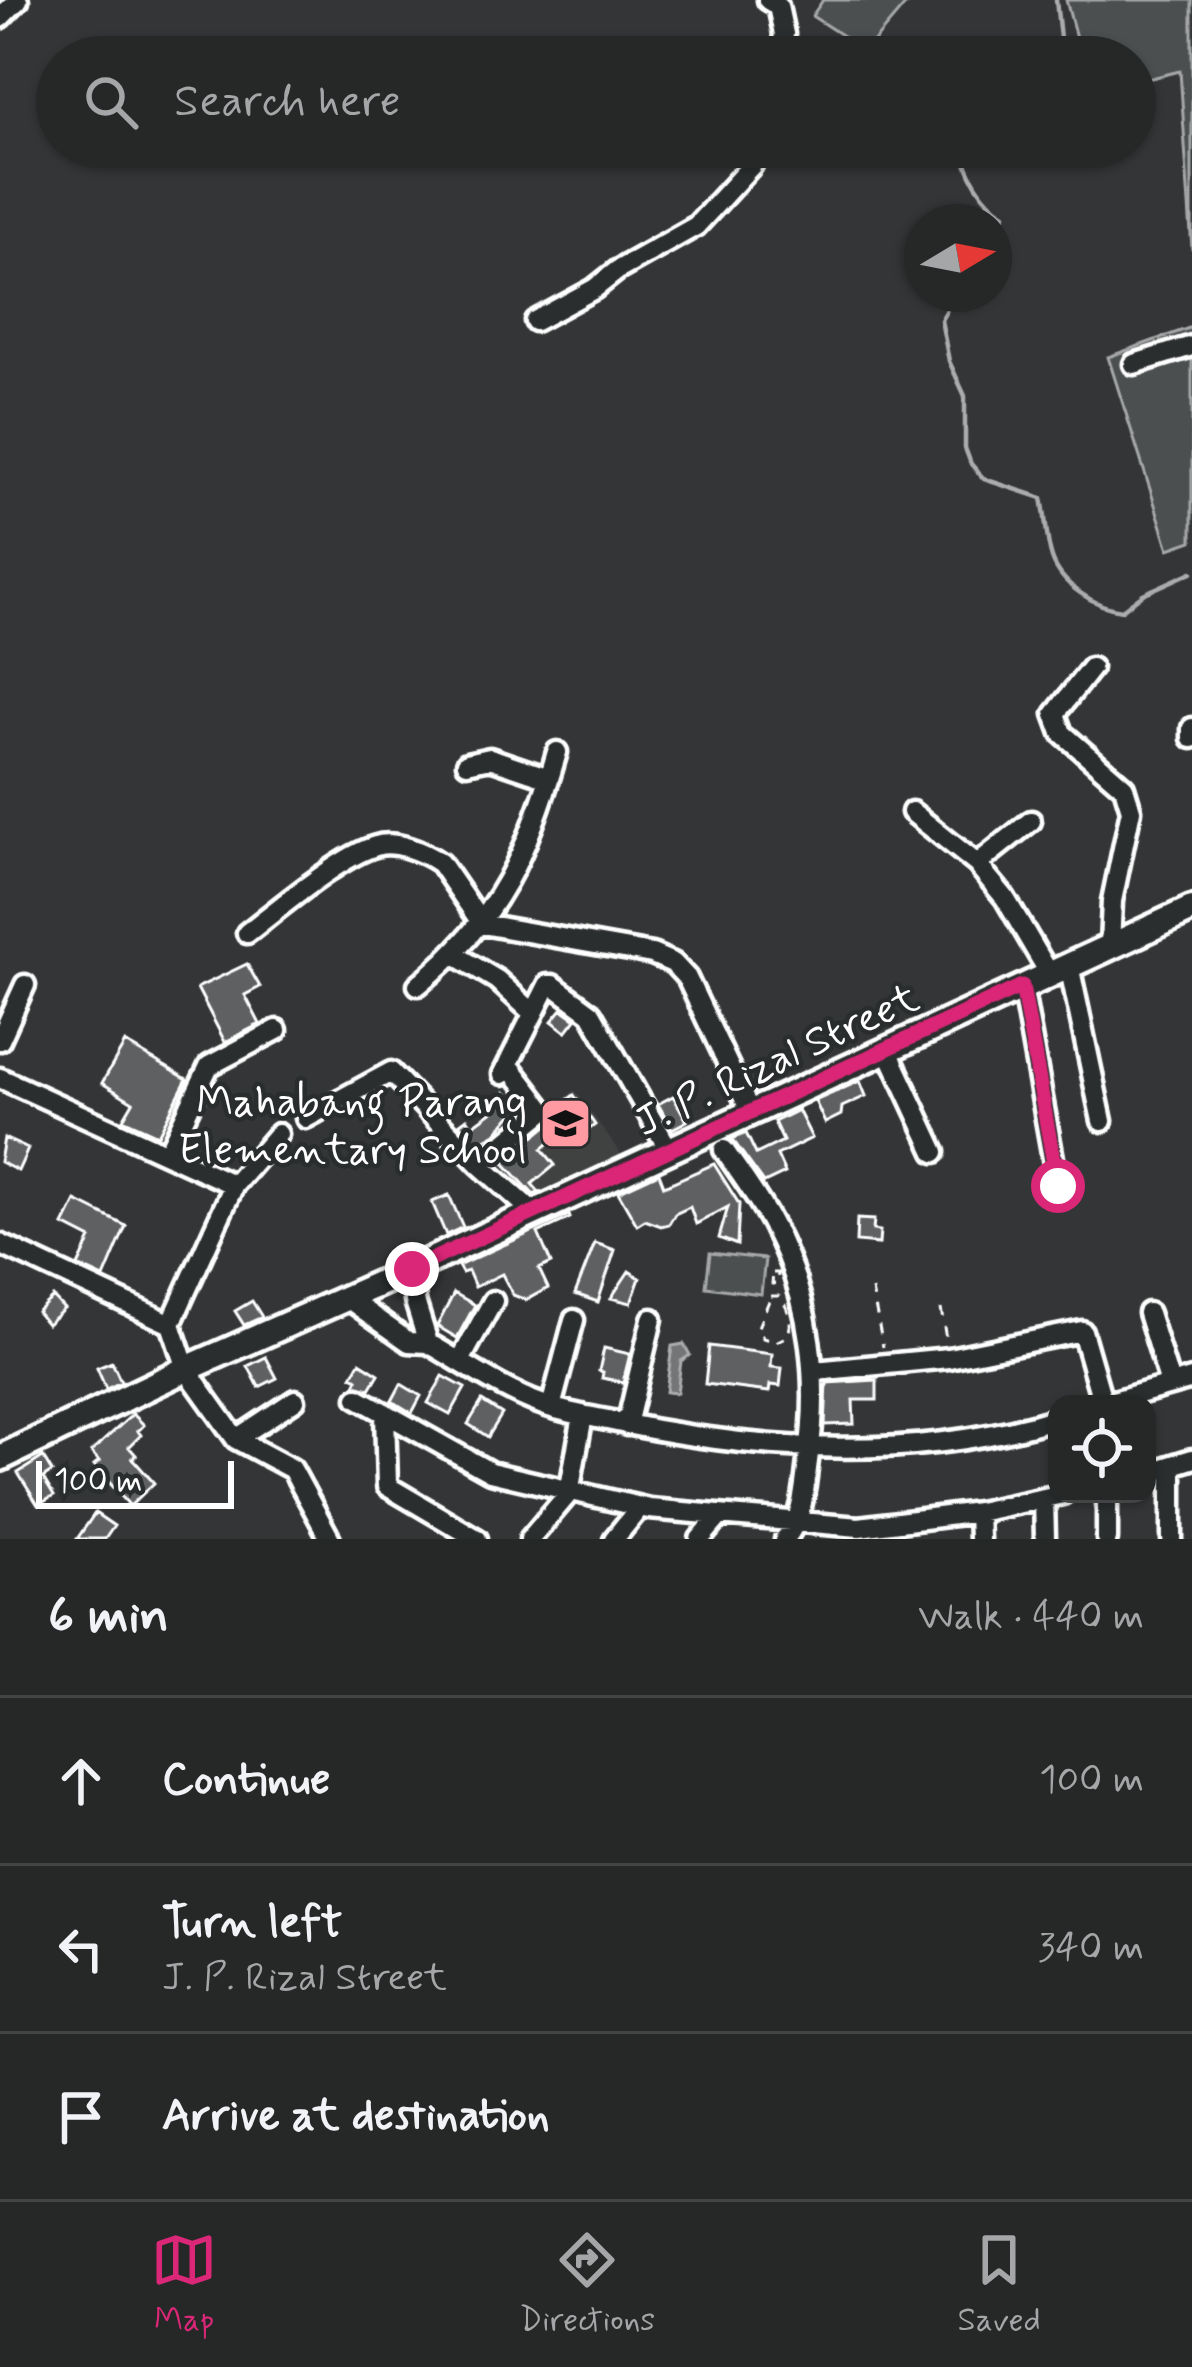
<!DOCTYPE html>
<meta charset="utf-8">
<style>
:root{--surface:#262828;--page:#323434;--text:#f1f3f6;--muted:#a4a6a8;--line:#424445;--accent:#db2777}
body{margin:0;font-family:Mynerve,sans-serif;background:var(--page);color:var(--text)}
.controls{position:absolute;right:36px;bottom:36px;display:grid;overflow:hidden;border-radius:24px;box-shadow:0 3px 9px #0004}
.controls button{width:108px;height:108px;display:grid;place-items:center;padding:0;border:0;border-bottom:3px solid var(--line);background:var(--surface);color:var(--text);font:60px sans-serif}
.compass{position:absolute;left:904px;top:204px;width:108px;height:108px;border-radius:50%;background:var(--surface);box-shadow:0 3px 9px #0004;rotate:80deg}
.scale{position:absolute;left:36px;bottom:30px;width:198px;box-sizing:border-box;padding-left:12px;border:6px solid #fff;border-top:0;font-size:33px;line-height:42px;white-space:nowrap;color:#fff;-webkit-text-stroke:9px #2a2d2e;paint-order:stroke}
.stop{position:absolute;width:36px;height:36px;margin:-27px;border:9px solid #db2777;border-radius:50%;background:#fff}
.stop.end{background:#db2777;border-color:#fff;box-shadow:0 3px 12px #0008}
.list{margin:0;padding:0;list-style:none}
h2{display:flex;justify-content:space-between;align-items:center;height:156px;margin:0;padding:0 48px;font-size:51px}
h2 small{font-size:39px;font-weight:400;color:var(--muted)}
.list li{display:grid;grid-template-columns:78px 1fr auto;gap:36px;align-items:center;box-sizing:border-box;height:168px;padding:0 48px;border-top:3px solid var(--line)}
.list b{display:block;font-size:45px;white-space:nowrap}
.list p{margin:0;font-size:39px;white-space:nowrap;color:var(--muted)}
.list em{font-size:39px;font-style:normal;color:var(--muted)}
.icon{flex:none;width:66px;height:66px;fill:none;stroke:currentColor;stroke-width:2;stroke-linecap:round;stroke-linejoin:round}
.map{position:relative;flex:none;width:1192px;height:1539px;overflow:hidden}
.search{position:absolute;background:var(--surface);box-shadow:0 3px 9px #0004;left:36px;right:36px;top:36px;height:132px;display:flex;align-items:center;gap:30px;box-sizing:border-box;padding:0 42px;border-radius:66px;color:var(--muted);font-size:45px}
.sheet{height:660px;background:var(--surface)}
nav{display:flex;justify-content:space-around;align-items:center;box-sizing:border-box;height:168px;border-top:3px solid var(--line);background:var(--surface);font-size:33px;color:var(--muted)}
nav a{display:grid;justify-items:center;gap:6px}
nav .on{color:var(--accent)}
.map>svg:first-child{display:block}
.built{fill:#404243}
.green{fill:#4c4f50;stroke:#a6a7a8;stroke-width:3}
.water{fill:#737576;stroke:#abacad;stroke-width:3}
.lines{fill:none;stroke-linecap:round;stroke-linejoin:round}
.stream{stroke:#abacad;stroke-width:4.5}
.building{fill:#5f6162;stroke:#fff;stroke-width:3}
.minor-casing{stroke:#fff;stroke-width:27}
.major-casing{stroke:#fff;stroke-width:33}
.path{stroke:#fff;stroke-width:3;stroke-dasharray:9 9;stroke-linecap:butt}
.minor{stroke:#2a2d2e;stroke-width:18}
.major{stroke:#2a2d2e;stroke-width:24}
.route{stroke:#db2777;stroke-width:15}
.labels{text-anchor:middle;stroke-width:9;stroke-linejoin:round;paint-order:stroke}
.street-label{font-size:42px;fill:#fff;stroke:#2a2d2e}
.poi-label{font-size:42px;fill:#fff;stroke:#2a2d2e;text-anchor:end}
</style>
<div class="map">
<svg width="1192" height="1539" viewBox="0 0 1192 1539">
<rect width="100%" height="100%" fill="#333536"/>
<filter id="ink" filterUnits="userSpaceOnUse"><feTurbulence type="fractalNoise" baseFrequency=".00833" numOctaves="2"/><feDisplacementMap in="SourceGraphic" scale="24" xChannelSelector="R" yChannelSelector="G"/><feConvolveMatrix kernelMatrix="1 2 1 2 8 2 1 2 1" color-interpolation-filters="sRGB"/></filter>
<g filter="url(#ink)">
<path class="built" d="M575 1090 623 1157 533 1206 489 1159Z"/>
<path class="green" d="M823 0H922L905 5 866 51 812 16Z
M1066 0H1192V250L1180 71 1135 82V57H1081Z
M1192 327V541L1169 549 1108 357Z
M710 1253 765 1259 761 1294 706 1287Z"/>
<path class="water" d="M684 1344 690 1355 681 1361 677 1393 666 1392 672 1346Z"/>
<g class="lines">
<path class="stream" d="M1056 0 1062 57
M962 147C966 172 982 201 1005 214L994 233
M956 294 941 320 949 361 965 396V448L971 464 984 479 1042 498C1046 517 1046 540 1052 558 1061 585 1095 607 1122 610L1143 594 1192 572"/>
</g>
<path class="building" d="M247 964 260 987 245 995 260 1024 225 1042 197 988Z
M562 1009 576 1019 566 1032 552 1021Z
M125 1043 187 1079 158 1135 123 1119 133 1102 102 1083Z
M860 1081 866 1096 842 1107 841 1115 825 1123 815 1101Z
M505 1092 519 1106 496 1133 478 1143 459 1124 467 1118 472 1126 497 1108 494 1104Z
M574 1095 595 1125 567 1146 559 1135 542 1149 555 1165 532 1184 539 1192 534 1195 503 1162 553 1121 557 1108Z
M673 1096 687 1121 672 1129 658 1104Z
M798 1110 812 1138 777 1155 785 1173 764 1183 732 1139 746 1133 756 1154 783 1141 774 1122Z
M4 1138 28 1149 18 1171 0 1162Z
M714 1164 739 1204 737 1245 719 1238 728 1207 696 1224 690 1207 675 1214 669 1224 661 1226 645 1220 637 1225 618 1192 659 1173 664 1186Z
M449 1195 463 1227 446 1235 432 1202Z
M76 1201 126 1226 104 1278 78 1266 91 1239 64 1225Z
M569 1215 570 1218 538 1233 551 1263 539 1269 548 1288 526 1300 513 1295 502 1274 475 1287 468 1271 462 1273 458 1266Z
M857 1219 874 1220 873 1230 880 1231 879 1244 856 1242Z
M595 1243 615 1250 598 1302 575 1294Z
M629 1271 640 1278 631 1303 611 1298Z
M454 1293 475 1305 457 1338 437 1326Z
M53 1297 64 1309 47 1324 37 1312Z
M252 1301 262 1317 244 1325 235 1311Z
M709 1346 772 1354 771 1367 782 1368 780 1386 770 1385 769 1392 705 1384Z
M604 1348 630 1354 623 1382 602 1378 603 1372 599 1371Z
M266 1357 277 1378 259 1387 248 1366Z
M112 1362 121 1382 106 1389 97 1368Z
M360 1362 379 1374 370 1389 355 1385 358 1379 352 1376Z
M443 1376 465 1388 450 1415 428 1403Z
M877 1380V1400H853L854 1424 825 1425 827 1383Z
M401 1384 421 1396 412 1413 392 1401Z
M482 1401 502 1414 488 1437 468 1424Z
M133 1414 144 1425 138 1431 141 1435 129 1447 136 1455 132 1458 154 1483 130 1506 94 1465 99 1461 91 1452Z
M43 1457 52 1472 43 1478 54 1496 38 1505 18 1473Z
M95 1513 114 1526 105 1539H77Z"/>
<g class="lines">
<defs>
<path id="minor" d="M768 0 778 6 784 34 781 57
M0 18 18 0
M535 321 594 289 618 270 696 226 752 165 759 147
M1134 364 1192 346
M1091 668 1055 714 1062 733 1124 787 1131 810 1112 901 1110 946
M1192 728V738
M467 763 490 758 549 778
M912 812 977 864
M1031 821 977 864 1005 898 1049 973
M247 933C277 910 342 855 376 846 395 840 424 852 440 863L482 924 652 954 673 963 687 978 751 1113
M455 955 497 980 533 1013
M1069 965 1102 1121
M418 985C499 919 529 850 557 752
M1022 986 1058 1186
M0 1040 25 985
M887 1049 935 1152
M508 1064 544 1111 479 1164 534 1213
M503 1074 548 985H553L591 1013 669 1150
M0 1078 234 1185
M306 1118 391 1072 479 1164
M278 1134 234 1185 171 1324 186 1369 236 1439 292 1469 330 1539
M724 1150C741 1175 761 1201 774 1228 811 1300 820 1382 808 1461 804 1490 804 1516 785 1539
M168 1152 209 1066 277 1030
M0 1244 171 1324
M412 1269 415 1301 428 1343
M347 1298 409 1342 428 1343C465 1364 502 1390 541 1404 564 1413 589 1416 612 1421 755 1452 916 1462 1057 1418
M1148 1313 1170 1384
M460 1361 493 1301
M815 1371 949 1358 1082 1331 1103 1404
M358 1398 490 1472 649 1509 859 1527 978 1512 1063 1494
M1103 1404 1192 1379
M551 1407 574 1320
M385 1413 387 1486 477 1539
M627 1425 652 1319
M236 1439 295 1400
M1172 1466V1539
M1147 1473 1192 1459
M1107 1494V1539
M1044 1498 1045 1539
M978 1512 979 1539
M530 1539 569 1493 583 1415
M614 1539 640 1507
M700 1539 718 1518"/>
<path id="major" d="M0 1458 186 1369 412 1269 1192 909"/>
</defs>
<use href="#minor" class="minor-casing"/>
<use href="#major" class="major-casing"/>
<path class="path" d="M773 1273H778L777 1284H772Z
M872 1290 883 1347
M771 1296H779C788 1307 795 1324 786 1337L776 1342 763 1338 758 1327Z
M941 1309 947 1345"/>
<use href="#minor" class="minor"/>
<use href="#major" class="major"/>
</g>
</g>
<g class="lines" filter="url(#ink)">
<path class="route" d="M412 1269 1022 986 1058 1186"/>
</g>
<defs>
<symbol id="school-square" viewBox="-11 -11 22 22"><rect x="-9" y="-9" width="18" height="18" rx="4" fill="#ff9aa2" stroke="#2a2d2e"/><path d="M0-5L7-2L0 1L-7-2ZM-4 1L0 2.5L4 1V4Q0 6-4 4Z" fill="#111"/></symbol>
</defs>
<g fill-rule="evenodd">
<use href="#school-square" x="536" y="1094" width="59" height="59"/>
</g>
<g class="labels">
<g class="street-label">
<text transform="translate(776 1058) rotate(-25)" y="15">J. P. Rizal Street</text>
</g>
<g class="poi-label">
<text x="527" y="1115">Mahabang Parang<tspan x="527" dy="48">Elementary School</tspan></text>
</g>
</g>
</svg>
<div class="controls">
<button><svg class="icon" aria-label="locate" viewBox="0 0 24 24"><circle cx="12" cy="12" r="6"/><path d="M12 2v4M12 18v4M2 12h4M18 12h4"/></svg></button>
</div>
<svg class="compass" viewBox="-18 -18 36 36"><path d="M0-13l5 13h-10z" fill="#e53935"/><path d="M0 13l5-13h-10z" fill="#a4a6a8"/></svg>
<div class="scale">100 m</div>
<div class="stop" style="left:1058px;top:1186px"></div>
<div class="stop end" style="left:412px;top:1269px"></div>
<div class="search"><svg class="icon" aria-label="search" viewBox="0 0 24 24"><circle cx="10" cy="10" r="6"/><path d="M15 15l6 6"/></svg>Search here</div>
</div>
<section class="sheet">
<h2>6 min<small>Walk · 440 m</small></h2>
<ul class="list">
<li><svg class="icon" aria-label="ahead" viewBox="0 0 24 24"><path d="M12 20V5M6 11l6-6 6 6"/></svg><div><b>Continue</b></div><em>100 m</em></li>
<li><svg class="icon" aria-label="left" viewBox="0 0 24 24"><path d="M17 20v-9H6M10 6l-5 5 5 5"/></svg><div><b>Turn left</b><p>J. P. Rizal Street</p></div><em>340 m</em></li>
<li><svg class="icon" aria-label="arrive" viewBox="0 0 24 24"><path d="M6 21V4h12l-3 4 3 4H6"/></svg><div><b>Arrive at destination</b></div></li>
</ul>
</section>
<nav>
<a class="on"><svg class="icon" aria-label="map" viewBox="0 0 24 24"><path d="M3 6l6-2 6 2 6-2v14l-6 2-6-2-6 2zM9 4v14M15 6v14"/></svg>Map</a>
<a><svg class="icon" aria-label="directions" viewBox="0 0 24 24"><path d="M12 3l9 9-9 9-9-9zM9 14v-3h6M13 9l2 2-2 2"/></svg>Directions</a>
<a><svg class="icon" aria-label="saved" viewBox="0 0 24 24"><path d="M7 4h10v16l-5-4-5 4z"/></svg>Saved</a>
</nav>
